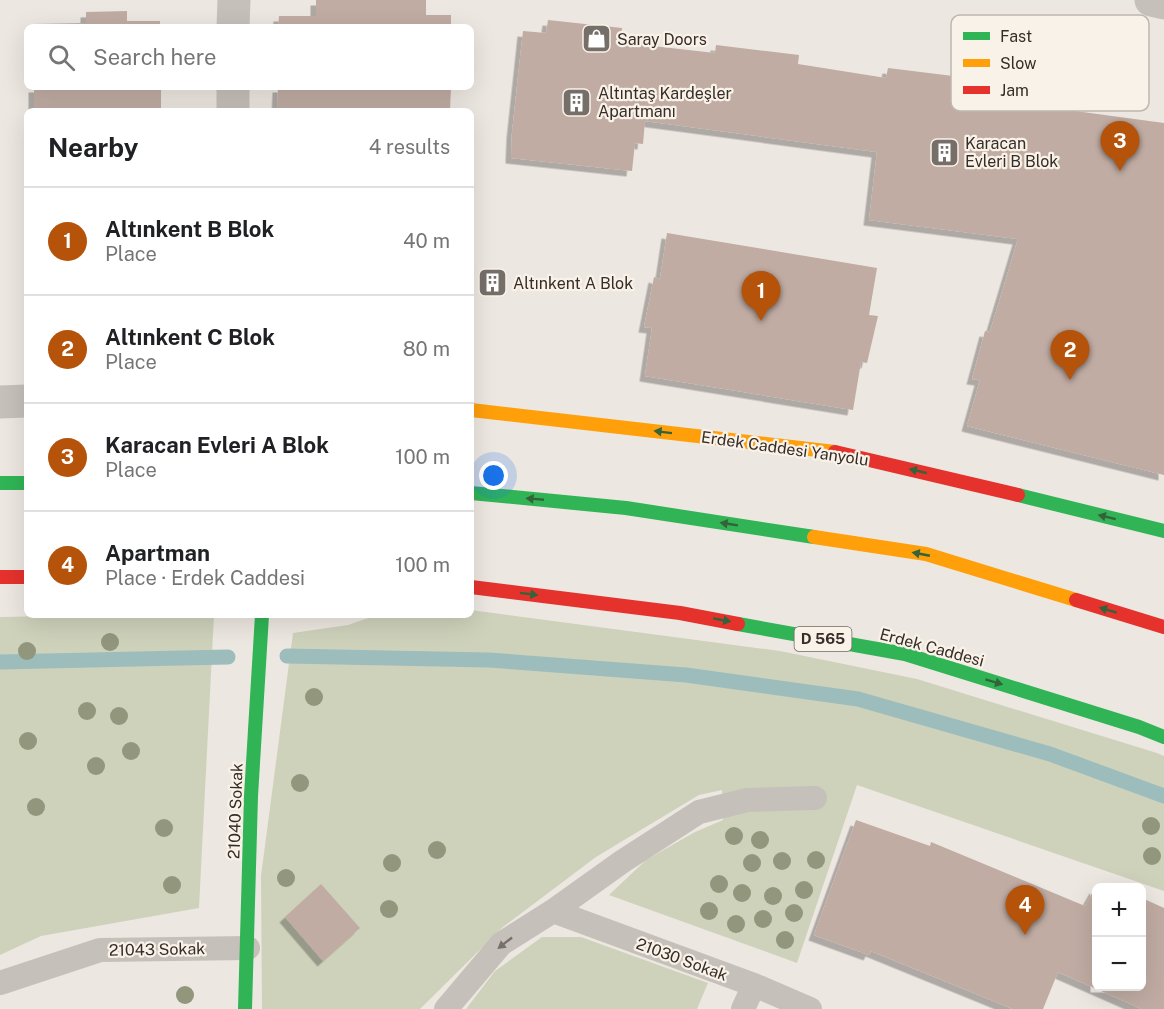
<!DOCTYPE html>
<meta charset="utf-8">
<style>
:root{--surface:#fff;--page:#f2f2f2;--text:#202124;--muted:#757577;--line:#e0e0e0;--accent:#b45309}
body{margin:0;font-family:"Public Sans",sans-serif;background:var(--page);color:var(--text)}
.controls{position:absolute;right:18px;bottom:18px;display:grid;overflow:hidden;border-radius:9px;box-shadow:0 6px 24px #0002}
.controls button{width:54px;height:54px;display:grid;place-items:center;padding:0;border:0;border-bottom:2px solid var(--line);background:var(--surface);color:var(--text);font:30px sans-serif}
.you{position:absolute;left:494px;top:476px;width:21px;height:21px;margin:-15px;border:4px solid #fff;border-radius:50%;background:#1a73e8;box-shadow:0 0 0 9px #1a73e833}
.badge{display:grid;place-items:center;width:39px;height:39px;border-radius:50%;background:var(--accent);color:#fff;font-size:20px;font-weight:700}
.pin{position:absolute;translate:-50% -50px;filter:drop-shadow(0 2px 3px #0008)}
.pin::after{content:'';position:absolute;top:32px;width:21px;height:18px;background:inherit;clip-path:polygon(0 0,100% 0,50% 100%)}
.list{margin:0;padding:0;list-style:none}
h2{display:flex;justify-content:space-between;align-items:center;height:78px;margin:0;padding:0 24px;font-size:26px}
h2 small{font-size:20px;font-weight:400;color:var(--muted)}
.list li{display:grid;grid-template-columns:39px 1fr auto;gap:18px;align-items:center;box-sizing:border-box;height:108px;padding:0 24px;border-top:2px solid var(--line)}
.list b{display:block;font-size:22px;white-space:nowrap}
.list p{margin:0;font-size:20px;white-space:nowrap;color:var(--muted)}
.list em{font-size:20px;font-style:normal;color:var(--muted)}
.icon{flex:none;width:33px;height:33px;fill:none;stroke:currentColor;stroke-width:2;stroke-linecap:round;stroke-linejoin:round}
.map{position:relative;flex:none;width:1164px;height:1009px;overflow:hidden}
.search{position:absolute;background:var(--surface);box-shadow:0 6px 24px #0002;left:24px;top:24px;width:450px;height:66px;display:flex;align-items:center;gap:15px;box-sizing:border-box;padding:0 21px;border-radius:9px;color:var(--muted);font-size:22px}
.panel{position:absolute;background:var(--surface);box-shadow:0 6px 24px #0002;left:24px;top:108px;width:450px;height:510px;border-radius:9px}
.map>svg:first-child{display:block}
.green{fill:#ced2bb}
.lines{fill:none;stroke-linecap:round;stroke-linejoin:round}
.stream{stroke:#9dbdbd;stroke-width:15}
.building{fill:#c0aca3;filter:url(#shadow)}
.lane{stroke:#c6c0ba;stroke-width:24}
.street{stroke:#c6c0ba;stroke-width:33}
.fast{stroke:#30b455;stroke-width:14}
.slow{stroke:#ff9f0a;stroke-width:14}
.jam{stroke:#e5322d;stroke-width:14}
.tree{fill:#91967d}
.oneway{fill:#34633a}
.oneway2{fill:#776f6a}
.labels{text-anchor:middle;stroke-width:4.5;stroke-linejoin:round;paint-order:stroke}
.shield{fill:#f9f2e8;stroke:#706862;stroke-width:1.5}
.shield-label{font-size:15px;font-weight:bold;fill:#362d28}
.poi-label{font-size:16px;fill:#362d28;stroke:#f9f2e8;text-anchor:start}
.street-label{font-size:16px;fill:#362d28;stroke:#f9f2e8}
.key{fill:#f9f2e8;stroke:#beb7ae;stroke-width:1.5}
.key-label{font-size:16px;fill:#362d28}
</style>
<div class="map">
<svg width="1164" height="1009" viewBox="0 0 1164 1009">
<defs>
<filter id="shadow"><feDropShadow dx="-5.5" dy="5.5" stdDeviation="0" flood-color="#0004"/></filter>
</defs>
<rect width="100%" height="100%" fill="#ede7e1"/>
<path class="green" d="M471 610 780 651 917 679 1157 753 1164 756V891L857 785 797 963 609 895 646 860 695 832 723 820 722 790 699 795 596 857 503 927 420 1009H262L261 876 293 633 348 625 377 615H471Z
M103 615H214L199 908 41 936 0 955V617Z
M542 937H581L708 983 697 1009H466L495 971Z"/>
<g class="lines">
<path class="stream" d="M287 656 489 660 686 675 858 699 1050 754 1164 796
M0 662 228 657"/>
</g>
<path class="building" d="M316 0H426V15H451V27H278L279 16H316Z
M127 11V21H160V27H33V24L86 23V12Z
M548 20 622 28 621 39 644 41V45L715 53 716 45 799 55 798 64 886 78 888 68 1018 84 1016 103 1164 123V475L967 426 980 380 972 379 985 331 990 332 1018 239 869 220 877 152 645 121 643 144 635 143 632 171 511 158 512 133 523 31 546 33Z
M34 87H161V111H34Z
M278 87H451L450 111H277Z
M667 233 877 268 869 315 878 316 867 363 861 362 853 410 645 376 652 328 644 327 654 277 660 279Z
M856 820 930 846 931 842 1085 906 1095 888 1096 889V987H1142V898L1164 908V1009H1142L1058 972 1043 1009H1013L871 951 869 955 814 935Z
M321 884 360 928 323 961 285 917Z"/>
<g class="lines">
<path class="lane" d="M553 911 754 985 810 1009
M0 983 100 950 248 948
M446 1009 501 944 553 911 623 861 699 812 747 800 815 798
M743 1009 754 985"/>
<path class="street" d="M1151 0 1164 3
M233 27 234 0
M233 111V87
M0 402 27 401"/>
<path class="fast" d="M0 483H27
M471 493 626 508 814 537
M1018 495 1164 531
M738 624 905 654 1139 727 1164 737
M245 1009 251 796 262 615"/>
<path class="slow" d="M471 410 835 452
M814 537 926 554 1076 600"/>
<path class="jam" d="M835 452 1018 495
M0 577H27
M471 587 680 613 738 624
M1076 600 1164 627"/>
</g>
<g class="tree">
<circle cx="110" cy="642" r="9"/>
<circle cx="27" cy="651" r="9"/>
<circle cx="314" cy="697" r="9"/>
<circle cx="87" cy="711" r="9"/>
<circle cx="119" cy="716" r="9"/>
<circle cx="28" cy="741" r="9"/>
<circle cx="131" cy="751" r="9"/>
<circle cx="96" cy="766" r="9"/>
<circle cx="300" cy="783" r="9"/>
<circle cx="36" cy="807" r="9"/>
<circle cx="1151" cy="826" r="9"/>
<circle cx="164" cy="828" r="9"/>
<circle cx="734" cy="836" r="9"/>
<circle cx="760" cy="840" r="9"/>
<circle cx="437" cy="850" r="9"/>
<circle cx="1152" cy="856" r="9"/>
<circle cx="816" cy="860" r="9"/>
<circle cx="782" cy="861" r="9"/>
<circle cx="392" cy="863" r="9"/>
<circle cx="752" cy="863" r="9"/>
<circle cx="286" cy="878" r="9"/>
<circle cx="719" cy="884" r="9"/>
<circle cx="172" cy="885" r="9"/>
<circle cx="804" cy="890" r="9"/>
<circle cx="742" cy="893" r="9"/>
<circle cx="773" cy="896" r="9"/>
<circle cx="389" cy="909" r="9"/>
<circle cx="709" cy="911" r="9"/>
<circle cx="794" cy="913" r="9"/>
<circle cx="763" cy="919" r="9"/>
<circle cx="736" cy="924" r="9"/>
<circle cx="785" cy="940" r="9"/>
<circle cx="185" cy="995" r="9"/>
</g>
<defs><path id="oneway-solid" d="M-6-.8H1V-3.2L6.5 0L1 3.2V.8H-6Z" transform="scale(1.5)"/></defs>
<g class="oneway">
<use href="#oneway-solid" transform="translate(663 432) rotate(-173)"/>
<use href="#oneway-solid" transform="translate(918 471) rotate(-166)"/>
<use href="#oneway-solid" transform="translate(535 499) rotate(-175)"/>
<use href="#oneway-solid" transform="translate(1107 517) rotate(-166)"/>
<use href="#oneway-solid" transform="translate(729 524) rotate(-171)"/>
<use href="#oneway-solid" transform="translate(921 554) rotate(-169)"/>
<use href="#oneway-solid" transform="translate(529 594) rotate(7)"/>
<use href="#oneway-solid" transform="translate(1108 610) rotate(-163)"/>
<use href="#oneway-solid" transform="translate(722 620) rotate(10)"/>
<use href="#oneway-solid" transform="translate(994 682) rotate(17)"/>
</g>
<use class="oneway2" href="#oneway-solid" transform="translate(505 943) rotate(142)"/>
<defs>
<symbol id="shop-square" viewBox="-11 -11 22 22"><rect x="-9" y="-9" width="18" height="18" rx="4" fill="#766e69" stroke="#f9f2e8"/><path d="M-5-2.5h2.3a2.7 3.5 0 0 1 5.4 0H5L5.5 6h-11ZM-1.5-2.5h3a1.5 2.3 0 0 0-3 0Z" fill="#fff"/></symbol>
<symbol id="building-square" viewBox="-11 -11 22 22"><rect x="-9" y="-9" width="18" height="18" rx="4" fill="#766e69" stroke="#f9f2e8"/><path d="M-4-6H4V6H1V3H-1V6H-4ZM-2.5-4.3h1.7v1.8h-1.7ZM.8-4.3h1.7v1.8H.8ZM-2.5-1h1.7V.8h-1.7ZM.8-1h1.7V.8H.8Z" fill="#fff"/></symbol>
</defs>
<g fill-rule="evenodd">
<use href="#shop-square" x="580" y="22" width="33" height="33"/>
<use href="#building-square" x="560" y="86" width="33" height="33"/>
<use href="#building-square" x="928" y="136" width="33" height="33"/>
<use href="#building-square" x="476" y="266" width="33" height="33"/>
</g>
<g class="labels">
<rect class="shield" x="794.5" y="627" width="57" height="24" rx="4.5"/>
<g class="shield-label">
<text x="823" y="644">D 565</text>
</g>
<g class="poi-label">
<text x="617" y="45">Saray Doors</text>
<text x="598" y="99">Altıntaş Kardeşler<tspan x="598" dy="18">Apartmanı</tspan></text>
<text x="965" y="149">Karacan<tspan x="965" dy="18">Evleri B Blok</tspan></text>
<text x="513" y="289">Altınkent A Blok</text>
</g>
<g class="street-label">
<text transform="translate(785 448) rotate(8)" y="6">Erdek Caddesi Yanyolu</text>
<text transform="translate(932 647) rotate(15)" y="6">Erdek Caddesi</text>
<text transform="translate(235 811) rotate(-88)" y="6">21040 Sokak</text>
<text transform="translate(157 949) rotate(-1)" y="6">21043 Sokak</text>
<text transform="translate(682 959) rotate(20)" y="6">21030 Sokak</text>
</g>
</g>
<rect x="951" y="15" width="198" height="96" rx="9" class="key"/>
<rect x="963" y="32" width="27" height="8" fill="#30b455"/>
<rect x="963" y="59" width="27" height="8" fill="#ff9f0a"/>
<rect x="963" y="86" width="27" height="8" fill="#e5322d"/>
<g class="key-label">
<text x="1000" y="42">Fast</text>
<text x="1000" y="69">Slow</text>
<text x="1000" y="96">Jam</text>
</g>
</svg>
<div class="controls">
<button>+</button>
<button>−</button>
</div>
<div class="you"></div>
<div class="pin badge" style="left:761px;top:321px">1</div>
<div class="pin badge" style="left:1070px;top:380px">2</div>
<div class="pin badge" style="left:1120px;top:171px">3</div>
<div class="pin badge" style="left:1025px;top:935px">4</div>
<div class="search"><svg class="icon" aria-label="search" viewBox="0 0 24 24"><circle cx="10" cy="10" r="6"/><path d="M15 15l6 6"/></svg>Search here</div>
<section class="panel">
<h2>Nearby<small>4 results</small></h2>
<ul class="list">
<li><span class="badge">1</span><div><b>Altınkent B Blok</b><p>Place</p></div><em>40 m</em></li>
<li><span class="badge">2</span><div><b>Altınkent C Blok</b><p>Place</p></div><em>80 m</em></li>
<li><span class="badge">3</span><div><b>Karacan Evleri A Blok</b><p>Place</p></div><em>100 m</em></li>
<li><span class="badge">4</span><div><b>Apartman</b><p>Place · Erdek Caddesi</p></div><em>100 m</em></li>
</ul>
</section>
</div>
